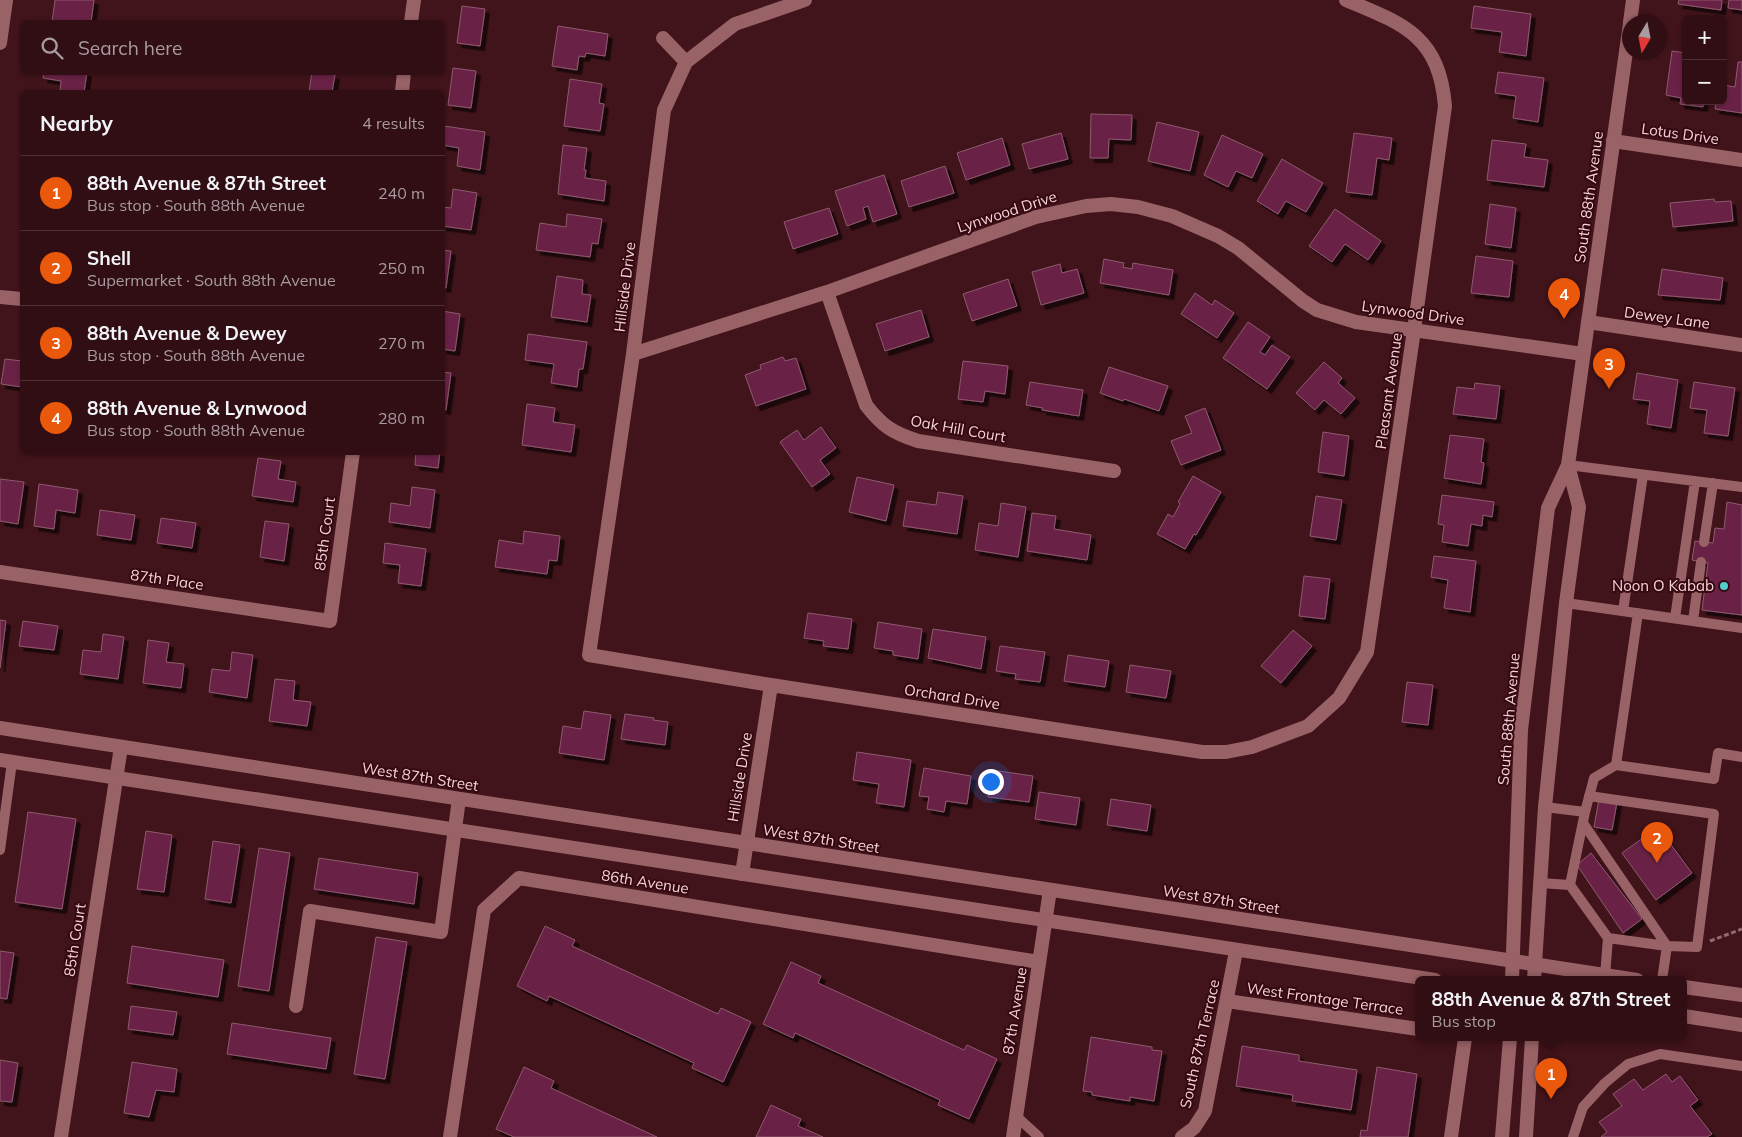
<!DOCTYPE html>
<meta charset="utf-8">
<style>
:root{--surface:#310e14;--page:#39171d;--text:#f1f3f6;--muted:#a89ca0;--line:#4c2e34;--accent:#ea580c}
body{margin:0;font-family:Mulish,sans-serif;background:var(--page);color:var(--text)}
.controls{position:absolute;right:15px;top:15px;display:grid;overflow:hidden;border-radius:8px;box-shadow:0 1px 4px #0004}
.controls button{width:45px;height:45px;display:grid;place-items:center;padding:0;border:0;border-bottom:1px solid var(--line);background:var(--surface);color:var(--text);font:25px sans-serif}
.compass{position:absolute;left:1622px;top:15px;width:45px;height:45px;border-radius:50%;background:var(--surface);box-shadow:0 1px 4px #0004;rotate:190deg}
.you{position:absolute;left:990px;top:781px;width:18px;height:18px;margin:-12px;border:4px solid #fff;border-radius:50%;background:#1a73e8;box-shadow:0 0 0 8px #1a73e833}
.badge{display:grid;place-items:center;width:32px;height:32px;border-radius:50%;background:var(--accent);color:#fff;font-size:16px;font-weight:700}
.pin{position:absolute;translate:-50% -41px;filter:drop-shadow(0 1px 2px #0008)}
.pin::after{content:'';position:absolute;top:26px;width:18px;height:15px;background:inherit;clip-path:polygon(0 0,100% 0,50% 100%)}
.popup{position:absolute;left:1415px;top:976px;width:272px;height:65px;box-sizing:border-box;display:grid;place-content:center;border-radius:8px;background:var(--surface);filter:drop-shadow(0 1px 4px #0005);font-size:16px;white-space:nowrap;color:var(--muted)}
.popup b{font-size:19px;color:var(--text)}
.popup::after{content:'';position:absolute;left:50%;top:100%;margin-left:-10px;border:10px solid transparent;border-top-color:var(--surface)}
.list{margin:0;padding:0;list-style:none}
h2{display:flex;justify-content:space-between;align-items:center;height:65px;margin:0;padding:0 20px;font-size:21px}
h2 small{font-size:16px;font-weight:400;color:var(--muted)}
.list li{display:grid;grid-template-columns:32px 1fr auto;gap:15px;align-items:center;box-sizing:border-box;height:75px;padding:0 20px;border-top:1px solid var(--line)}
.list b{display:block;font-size:19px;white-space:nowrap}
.list p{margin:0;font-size:16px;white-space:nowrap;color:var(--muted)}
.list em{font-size:16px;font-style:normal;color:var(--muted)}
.icon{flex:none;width:28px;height:28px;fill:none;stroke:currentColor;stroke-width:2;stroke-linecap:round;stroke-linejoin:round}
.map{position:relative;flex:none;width:1742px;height:1137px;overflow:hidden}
.search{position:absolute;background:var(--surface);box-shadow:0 1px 4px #0004;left:20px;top:20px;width:425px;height:55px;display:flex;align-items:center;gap:12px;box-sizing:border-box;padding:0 18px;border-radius:8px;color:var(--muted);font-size:19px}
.panel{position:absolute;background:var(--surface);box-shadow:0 1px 4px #0004;left:20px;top:90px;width:425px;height:365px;border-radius:8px}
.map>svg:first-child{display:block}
.building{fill:#692144;stroke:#8d5a6f;filter:url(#shadow)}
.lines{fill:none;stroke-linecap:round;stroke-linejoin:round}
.path{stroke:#916a6e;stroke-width:3;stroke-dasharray:5 2.5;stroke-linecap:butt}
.service{stroke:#996267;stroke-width:10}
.minor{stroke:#996267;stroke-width:14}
.tertiary{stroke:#996267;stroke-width:14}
.secondary{stroke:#996267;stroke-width:14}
.poi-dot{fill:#53cdcb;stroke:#360811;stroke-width:2}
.labels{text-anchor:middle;stroke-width:4;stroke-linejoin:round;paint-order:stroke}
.street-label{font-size:15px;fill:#f3d3d5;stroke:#360811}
.poi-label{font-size:15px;fill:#f3d3d5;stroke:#360811;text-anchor:end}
</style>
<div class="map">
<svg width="1742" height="1137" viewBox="0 0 1742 1137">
<defs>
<filter id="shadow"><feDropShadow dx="4.5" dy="4.5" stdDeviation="0" flood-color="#0009"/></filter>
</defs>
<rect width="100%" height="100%" fill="#41131a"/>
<path class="building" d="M55 0H94L91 22H52Z
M1679 0H1722L1721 10 1678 4Z
M1729 0H1742V10L1728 8Z
M462 6 485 9 480 46 457 43Z
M1474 6 1531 14 1526 56 1499 52 1502 32 1471 28Z
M558 26 608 34 605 56 586 53 585 57 579 56 577 70 552 66Z
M1672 51 1686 53V101H1704L1703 107 1680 104 1681 98 1666 95Z
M1738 62H1742V113L1715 109 1716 101H1723V85L1735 87Z
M453 68 476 71 471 108 448 105Z
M44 72H87L84 92H60L61 81 43 78Z
M312 72 335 75 332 92H309Z
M1498 72 1544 78 1538 122 1513 118 1516 96 1495 93Z
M570 79 602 84 599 103 604 104 600 131 564 126Z
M1091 114 1132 115 1131 140 1109 139 1108 158H1090Z
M1157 122 1199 132 1190 171 1148 161Z
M444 126 485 132 480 170 457 166 459 148 442 145Z
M1061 133 1068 159 1029 169 1022 144Z
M1354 133 1392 138 1389 160 1377 158 1372 195 1346 192Z
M1222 135 1263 154 1252 178 1236 171 1228 187 1204 175Z
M1002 138 1010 165 966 180 957 153Z
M1492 140 1526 144 1524 157 1548 160 1544 187 1487 180Z
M563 145 587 148 584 170H586L585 178 606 181 604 201 558 194Z
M1282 159 1323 183 1306 212 1286 201 1278 214 1257 201Z
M945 166 954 193 909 207 901 181Z
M884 175 897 214 873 222 868 206 863 208 866 219 847 226 835 191Z
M453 189 477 193 471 230 442 226V207L451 208Z
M1714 199 1715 202 1731 201 1733 221 1673 227 1670 203Z
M1490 204 1516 208 1511 248 1485 244Z
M829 208 838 234 793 249 784 222Z
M1335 209 1381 241 1368 260 1345 244 1332 262 1309 246Z
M567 214 602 219 598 244 592 243 590 257 536 250 540 223 566 227Z
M442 250 451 251 446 288 442 287Z
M1476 256 1513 261 1509 297 1471 293Z
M1104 259 1124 263 1123 267 1132 269 1133 263 1173 270 1169 295 1100 283Z
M1060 264 1062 273 1077 269 1084 293 1041 305 1032 272Z
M1662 269 1723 278 1720 300 1658 295Z
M557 276 583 280 582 294 591 295 587 322 551 317Z
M1008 279 1017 306 972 321 963 294Z
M1195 293 1212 305 1215 300 1234 313 1217 338 1181 314Z
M921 310 929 337 885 351 876 324Z
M442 311 460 314 455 351 442 349Z
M1248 322 1270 337 1260 352 1265 355 1272 345 1290 357 1267 389 1223 358Z
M528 334 587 342 583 369H579L577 387 551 383 554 364 525 360Z
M783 357 785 361 796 358 806 389 756 406 745 375 761 369 760 365Z
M5 359 22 361V387L1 384Z
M963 361 1008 366 1005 394 985 391 983 402 958 399Z
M1324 362 1342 378 1338 383 1355 398 1341 414 1324 400 1315 410 1296 393Z
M1109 367 1168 386 1159 411 1124 399 1123 401 1100 393Z
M442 372 451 373 446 410 442 409Z
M1637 373 1678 380 1671 428 1647 424 1650 401 1633 399Z
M1030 382 1083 390 1079 416 1042 410 1043 408 1026 405Z
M1694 382 1735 388 1728 436 1704 433 1707 410 1690 408Z
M1475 383 1500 386 1496 419 1453 414 1457 387 1474 389Z
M527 404 555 408 553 422 575 425 571 452 522 445Z
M1205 408 1221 450 1181 465 1171 441 1192 433 1185 416Z
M821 427 836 448 820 460 830 474 812 487 780 442 797 430 804 440Z
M1323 432 1349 436 1344 476 1318 472Z
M1450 435 1484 439 1481 462 1484 463 1481 484 1444 478Z
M416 452H440L438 468 415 465Z
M258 458 281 461 278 479 296 482 293 502 252 496Z
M1193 476 1221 492 1196 535 1194 534 1185 549 1157 534 1168 514 1173 517 1180 504 1178 502Z
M857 477 894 485 886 521 849 512Z
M0 479 24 482 18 524 0 521Z
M39 484 78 490 75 513 56 510 54 529 34 526Z
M412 487 435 490 430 528 389 522 391 503 410 506Z
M938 492 963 496 957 534 903 526 907 501 936 505Z
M1442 495 1494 502 1492 517 1483 515 1482 526 1471 524 1468 546 1442 542 1444 525 1438 524Z
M1316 496 1342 500 1336 540 1310 536Z
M1727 502 1742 505V615L1702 610 1708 563 1692 560 1695 541 1713 543 1715 528 1724 529Z
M1001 503 1026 507 1018 557 975 550 979 523 998 526Z
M100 510 135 515 131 540 97 535Z
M1032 513 1056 516 1054 529 1091 535 1087 560 1027 551Z
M161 518 196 523 192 548 157 543Z
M265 521 289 524 284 561 260 557Z
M524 531 560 536 557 561 549 560 547 574 495 567 499 540 523 544Z
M385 543 426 549 421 586 398 583 400 565 383 563Z
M1434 556 1476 561 1470 612 1444 608 1448 580 1431 577Z
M1304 576 1330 579 1325 619 1299 616Z
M808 613 852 619 848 649 823 646 824 641 804 638Z
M0 620 6 621 0 668Z
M23 621 58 626 54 650 19 646Z
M878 622 922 629 918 659 893 655V651L874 648Z
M933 629 986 637 981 669 928 658Z
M1293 630 1312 646 1281 683 1261 666Z
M103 634 124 637 118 679 80 674 83 650 101 652Z
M148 640 169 643 166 662 184 664 181 688 143 683Z
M1000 646 1045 652 1040 682 1015 679 1016 674 996 671Z
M232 652 253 655 247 698 209 692 212 669 230 671Z
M1068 655 1109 661 1105 687 1064 681Z
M1130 665 1171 671 1166 698 1126 692Z
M275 679 295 681 293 700 311 702 307 726 269 721Z
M1407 682 1433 685 1428 725 1402 722Z
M584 711 611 715 604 760 559 753 563 726 581 729Z
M625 714 654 718 653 720 668 722 665 745 621 739Z
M857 752 911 760 904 807 876 803 879 784 853 780Z
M924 768 971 776 967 804 946 801 944 812 927 809 929 797 919 796Z
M992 770 1033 776 1029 802 988 797Z
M1039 792 1080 798 1076 825 1035 819Z
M1111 799 1151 805 1147 831 1107 825Z
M1599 799 1617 802 1612 830 1594 827Z
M28 812 76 819 62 909 15 902Z
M1658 827 1692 873 1656 900 1622 853Z
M146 831 172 835 164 892 137 889Z
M213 841 240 845 231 903 205 899Z
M259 848 290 853 269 991 238 986Z
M1591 853 1642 919 1623 933 1577 865Z
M319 858 418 873 414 904 314 889Z
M545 926 575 940 572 946 718 1014 721 1008 751 1022 723 1082 692 1068 694 1063 549 996 547 1001 517 986Z
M376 937 407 942 385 1079 354 1074Z
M132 946 224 960 218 997 127 983Z
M0 951 14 953 7 999 0 998Z
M791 962 821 976 818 983 964 1050 967 1045 997 1059 969 1119 938 1105 940 1100 795 1033 793 1038 763 1024Z
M131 1006 177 1012 173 1035 128 1029Z
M232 1023 331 1038 326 1069 227 1054Z
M1091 1037 1152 1047V1050L1162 1051 1154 1101 1130 1097V1101L1092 1095V1092L1083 1091Z
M1242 1046 1299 1055V1061L1357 1070 1351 1110 1292 1101 1293 1095 1236 1086Z
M0 1060 18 1063 12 1102 0 1101Z
M132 1062 177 1069 174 1092 156 1090 149 1117 124 1113Z
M524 1067 554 1081 551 1088 657 1137H514L496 1129Z
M1377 1067 1417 1074 1408 1137H1360L1361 1130 1367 1131Z
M1666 1074 1672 1082 1680 1076 1698 1100 1690 1106 1712 1134 1707 1137H1601L1607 1132 1599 1122 1622 1106 1613 1094 1634 1079 1643 1090Z
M771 1105 801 1119 798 1126 823 1137H756Z"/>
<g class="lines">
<path class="path" d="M1710 941 1742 929"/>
<path class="service" d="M1568 465 1742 487
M1704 542 1713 483
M1566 603 1742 628
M1623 611 1643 475
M1638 613 1616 765 1714 779 1718 753 1742 757
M1675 618 1695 481
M1693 621 1701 562
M1545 807 1585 812 1570 885
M1585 812 1594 778 1616 765
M1583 823 1667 946 1697 947 1714 814 1589 796
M0 850 12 762
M1540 883 1570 885 1608 938
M1605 976 1608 938 1667 946 1662 980
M1016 1116 1039 1137
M1573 1137 1583 1107 1605 1083 1628 1064 1660 1054 1742 1066"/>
<path class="minor" d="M805 0 735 24 686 62 664 110 633 354 589 655 771 685 1202 752H1226L1252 747 1308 726 1339 698 1367 652 1414 330 1445 106C1439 36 1404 24 1346 0
M411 22 414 0
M663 38 686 62
M0 43 6 0
M402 92 404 72
M1613 141 1742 160
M827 292 866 405C882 426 893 433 918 441L1114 471
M0 297 22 299
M1588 322 1742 345
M633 354 827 292 1036 217 1086 206 1111 204 1138 207 1172 216 1218 236 1238 248 1303 301 1317 310 1356 322 1583 354
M0 572 330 621 353 452
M742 874 771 685
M1227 1001 1418 1029
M296 1006 310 911 441 932 459 799
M61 1137 121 747
M450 1137 484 910 519 878 1039 962
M1013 1137 1050 890
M1182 1137 1194 1128 1205 1111 1236 951
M1451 1137 1465 1038"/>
<path class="tertiary" d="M1630 22 1633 0
M1512 980 1521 730 1548 508 1568 465 1630 23
M1534 980 1545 807 1566 603 1579 507 1568 465
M1502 1137 1510 1038
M1526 1137 1532 1038"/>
<path class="secondary" d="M0 728 1637 980
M0 760 1435 980
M1684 987 1742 995
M1684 1016 1742 1025"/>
</g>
<circle class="poi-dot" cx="1724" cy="586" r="5"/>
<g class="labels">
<g class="street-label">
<text transform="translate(1680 134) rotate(8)" y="5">Lotus Drive</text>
<text transform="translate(1589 197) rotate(-82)" y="5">South 88th Avenue</text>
<text transform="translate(1007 212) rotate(-18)" y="5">Lynwood Drive</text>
<text transform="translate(625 287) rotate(-83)" y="5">Hillside Drive</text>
<text transform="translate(1413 313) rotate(8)" y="5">Lynwood Drive</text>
<text transform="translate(1667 318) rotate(8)" y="5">Dewey Lane</text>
<text transform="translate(1389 391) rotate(-82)" y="5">Pleasant Avenue</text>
<text transform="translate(958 429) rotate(10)" y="5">Oak Hill Court</text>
<text transform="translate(325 534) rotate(-82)" y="5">85th Court</text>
<text transform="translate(167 580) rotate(8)" y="5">87th Place</text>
<text transform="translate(952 697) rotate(9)" y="5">Orchard Drive</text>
<text transform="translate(1509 719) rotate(-85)" y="5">South 88th Avenue</text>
<text transform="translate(420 777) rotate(9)" y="5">West 87th Street</text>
<text transform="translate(740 777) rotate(-81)" y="5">Hillside Drive</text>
<text transform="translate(821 839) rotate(9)" y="5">West 87th Street</text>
<text transform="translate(645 882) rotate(9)" y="5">86th Avenue</text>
<text transform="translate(1221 900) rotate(9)" y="5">West 87th Street</text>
<text transform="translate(75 940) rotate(-81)" y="5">85th Court</text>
<text transform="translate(1325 999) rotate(8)" y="5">West Frontage Terrace</text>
<text transform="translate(1015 1011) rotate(-81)" y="5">87th Avenue</text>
<text transform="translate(1200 1044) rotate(-77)" y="5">South 87th Terrace</text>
</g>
<g class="poi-label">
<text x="1714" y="591">Noon O Kabab</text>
</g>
</g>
</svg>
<div class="controls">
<button>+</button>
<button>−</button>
</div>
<svg class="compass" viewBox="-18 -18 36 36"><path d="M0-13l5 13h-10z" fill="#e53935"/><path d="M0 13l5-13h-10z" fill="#a89ca0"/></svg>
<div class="you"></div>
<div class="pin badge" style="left:1551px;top:1099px">1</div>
<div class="popup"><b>88th Avenue &amp; 87th Street</b>Bus stop</div>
<div class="pin badge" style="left:1657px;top:863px">2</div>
<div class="pin badge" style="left:1609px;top:389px">3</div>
<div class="pin badge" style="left:1564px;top:319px">4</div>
<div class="search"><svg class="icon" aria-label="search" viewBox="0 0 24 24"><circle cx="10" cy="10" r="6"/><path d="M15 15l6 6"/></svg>Search here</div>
<section class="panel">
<h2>Nearby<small>4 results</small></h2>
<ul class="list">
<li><span class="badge">1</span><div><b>88th Avenue &amp; 87th Street</b><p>Bus stop · South 88th Avenue</p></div><em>240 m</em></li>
<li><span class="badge">2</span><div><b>Shell</b><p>Supermarket · South 88th Avenue</p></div><em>250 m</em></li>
<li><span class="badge">3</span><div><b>88th Avenue &amp; Dewey</b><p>Bus stop · South 88th Avenue</p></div><em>270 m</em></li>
<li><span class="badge">4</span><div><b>88th Avenue &amp; Lynwood</b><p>Bus stop · South 88th Avenue</p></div><em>280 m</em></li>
</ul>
</section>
</div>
